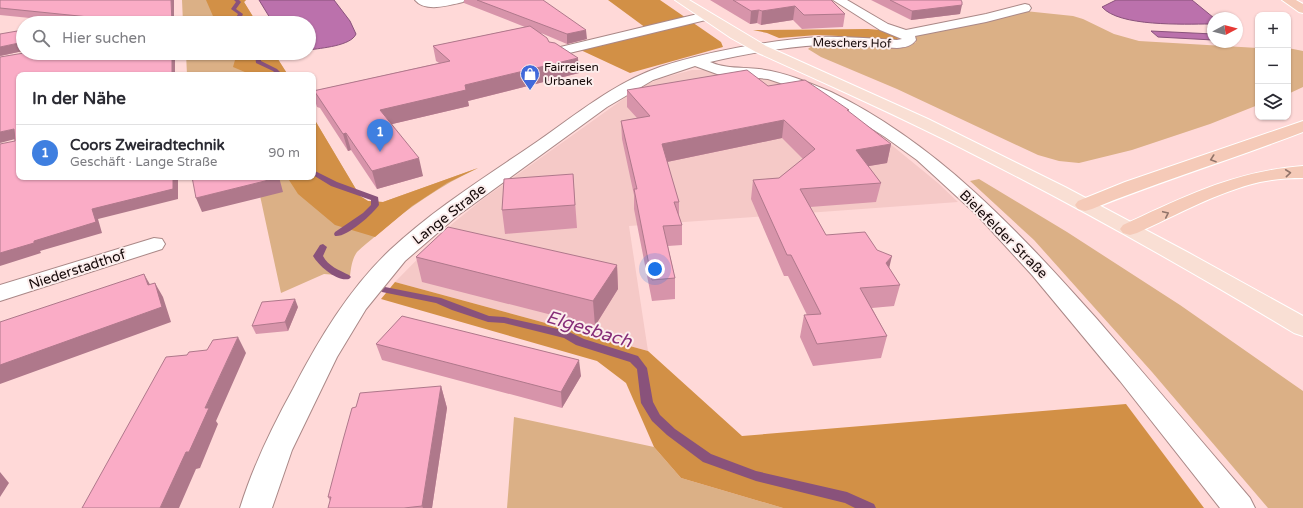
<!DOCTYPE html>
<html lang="de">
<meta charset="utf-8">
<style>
:root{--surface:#fff;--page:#f2f2f3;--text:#2b2b33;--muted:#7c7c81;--line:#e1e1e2;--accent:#0b8043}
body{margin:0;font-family:"Varela Round",sans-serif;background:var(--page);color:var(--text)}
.controls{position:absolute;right:12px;top:12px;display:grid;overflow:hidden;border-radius:8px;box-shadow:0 1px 3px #0004}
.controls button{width:36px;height:36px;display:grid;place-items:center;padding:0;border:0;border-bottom:1px solid var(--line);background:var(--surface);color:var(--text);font:20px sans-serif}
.compass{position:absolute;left:1207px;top:12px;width:36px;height:36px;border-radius:50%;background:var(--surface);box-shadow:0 1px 3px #0004;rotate:83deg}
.you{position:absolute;left:655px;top:269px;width:14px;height:14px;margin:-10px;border:3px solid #fff;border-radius:50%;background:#1a73e8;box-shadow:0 0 0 6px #1a73e833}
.badge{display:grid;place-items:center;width:26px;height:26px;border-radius:50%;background:var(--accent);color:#fff;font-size:13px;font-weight:700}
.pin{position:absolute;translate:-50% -33px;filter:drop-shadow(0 1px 2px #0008)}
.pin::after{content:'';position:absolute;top:21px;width:14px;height:12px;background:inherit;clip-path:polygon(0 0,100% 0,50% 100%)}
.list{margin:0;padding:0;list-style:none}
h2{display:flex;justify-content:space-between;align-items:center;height:52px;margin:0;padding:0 16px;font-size:17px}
h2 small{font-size:13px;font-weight:400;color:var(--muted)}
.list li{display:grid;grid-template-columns:26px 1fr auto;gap:12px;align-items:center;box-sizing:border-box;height:56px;padding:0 16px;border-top:1px solid var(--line)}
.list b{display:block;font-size:15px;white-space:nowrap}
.list p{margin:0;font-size:13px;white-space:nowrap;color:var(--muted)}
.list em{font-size:13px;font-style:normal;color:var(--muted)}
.icon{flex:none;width:22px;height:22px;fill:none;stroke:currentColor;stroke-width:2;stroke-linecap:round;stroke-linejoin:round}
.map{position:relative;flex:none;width:1303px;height:508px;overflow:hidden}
.search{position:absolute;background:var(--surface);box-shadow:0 1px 3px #0004;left:16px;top:16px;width:300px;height:44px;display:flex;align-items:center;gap:10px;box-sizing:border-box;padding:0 14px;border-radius:22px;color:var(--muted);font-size:15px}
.panel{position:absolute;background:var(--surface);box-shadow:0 1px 3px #0004;left:16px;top:72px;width:300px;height:108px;border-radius:8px}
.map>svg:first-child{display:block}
.built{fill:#f5c9c7}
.green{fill:#dbb086}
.forest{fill:#d29046}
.water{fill:#bb71ac;stroke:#89527b}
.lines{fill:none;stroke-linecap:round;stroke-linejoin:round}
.stream{fill:#89527b;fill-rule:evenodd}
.minor-casing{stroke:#aa8887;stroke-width:2}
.major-casing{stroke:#fff;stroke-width:2}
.highway-casing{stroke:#fff;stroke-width:2}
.minor{fill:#fff;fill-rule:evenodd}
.major{fill:#f9dfd4;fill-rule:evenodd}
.highway{fill:#f5cab8;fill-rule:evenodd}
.wall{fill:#d794aa}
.shaded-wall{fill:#af788b}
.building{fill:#faacc6;stroke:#af788b}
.oneway{stroke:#907369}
.labels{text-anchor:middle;stroke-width:4;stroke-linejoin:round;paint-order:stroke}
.far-street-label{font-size:12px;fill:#150909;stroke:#fcedec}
.far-poi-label{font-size:12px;fill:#150909;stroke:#fcedec;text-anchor:start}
.street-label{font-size:14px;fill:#150909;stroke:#fcedec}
.near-water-label{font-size:18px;font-style:italic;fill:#862d78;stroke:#fcedec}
</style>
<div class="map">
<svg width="1303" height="508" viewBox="0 0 1303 508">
<rect width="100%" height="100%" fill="#ffd9d8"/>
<path class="built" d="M692 70H714L779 80 853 117 894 147 938 183 958 202 629 226 648 351 395 282 452 224 483 199 640 87 662 78Z"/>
<path class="green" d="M182 0H246L244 2 257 23H183Z
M1025 11 1073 16 1083 19 1114 34 1139 41 1258 48V105L1210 124 1132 150 1079 163 1059 161 1038 155 897 89 821 57 808 49C815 39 892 47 908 47L916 42V36L919 34Z
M1288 48 1303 51V87L1288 94Z
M186 53H274L288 75H187Z
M313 117 360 196 368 201 383 202 478 168C440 186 409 207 378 234 371 240 363 246 357 252 352 259 351 268 350 276L324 274 281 293 256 177H313Z
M979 179 1067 232 1180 305 1303 391V508H1268L1152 372 1034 240 970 181Z
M514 417 654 447 681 478 783 508H507Z"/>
<path class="forest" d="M206 0H246L244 2 257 23H216Z
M608 0H660L721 42 723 47 630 73 572 46 646 28Z
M868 29 881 30 899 38 897 39 884 40 839 36 817 35 779 38 767 33 753 30Z
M237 53H274L288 75H252L233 67Z
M313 117 360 196 368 201 383 202 478 168 447 183 412 206 375 237 335 225 298 194 287 177H313Z
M395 282 648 351 742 436 1126 404 1204 508H783L681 478 654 447 626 383 597 361 381 299Z"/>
<path class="water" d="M259 0H334L350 21 356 34C351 46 321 48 309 50V23H273Z
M1116 0H1192L1214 18H1213V23L1210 24C1184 24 1119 27 1102 7Z
M1151 31 1213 34V40L1158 37Z"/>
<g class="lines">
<path class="stream" d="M234 0H239L241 2 236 9 243 14 239 23H233L238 14 231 9 236 2Z
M255 53H261V61L277 69 283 75H277L273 71 256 63Z
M313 170 337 182 378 197 379 205C373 214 346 238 335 236L334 234 335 232 363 213 371 205V200L331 186 313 175Z
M323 244 327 247 323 256C328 266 339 270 349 275L351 277 349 279C337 282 319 266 313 256L320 245Z
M385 287 441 298 489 316 504 317 567 331 584 339 638 356 647 368 653 402 660 415 675 429 711 454 756 471 847 492 874 504 876 508H855L845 503 756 481 703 462 667 435 652 421 641 403 637 369 630 362 576 345 564 338 504 323 488 322 452 310 436 303 382 292 380 290 382 288Z"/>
<defs>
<path id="minor" d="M415 0H465L463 2 459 3C446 6 425 12 415 0Z
M833 0H847L888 24 906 30 986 14 1025 4 1029 5 1031 8 1029 11 986 22 915 36 916 40C911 47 905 47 897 48 871 47 846 44 820 45 783 47 745 54 710 62 725 69 743 67 759 69 784 72 808 82 831 92 938 144 1018 231 1096 318 1148 378 1199 438 1250 498L1255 508H1220L1120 381 1032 275 977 215 917 160 885 137 852 116 798 89 768 79 717 74 695 66 653 80 607 107 457 216 405 261 366 309 337 357 292 450 272 508H240C253 466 272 427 293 389 319 339 349 289 390 250 435 208 487 176 538 141 577 114 614 83 660 67 706 52 770 40 819 37 845 36 871 39 897 40L902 39 880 30Z
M706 12 710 13 712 16 710 19 557 56 552 55 550 52 552 49Z
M154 238 162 239 165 244 162 249 0 301V285Z"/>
<path id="major" d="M675 0H689L766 46 928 119 1065 187 1189 253 1303 316V336L1294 333C1188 269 1080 208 969 152 899 116 827 84 756 52L731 38Z"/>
<path id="highway" d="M1282 0H1296L1303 4V13L1299 12Z
M1303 121V132C1233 159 1161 181 1092 209L1085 211 1078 209 1075 205 1078 201 1125 182Z
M1303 166V178C1288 178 1274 179 1260 182 1217 192 1177 215 1137 233L1130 235 1123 233 1120 229 1123 225C1184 197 1235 171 1303 166Z"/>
</defs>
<use href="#minor" class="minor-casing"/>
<use href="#major" class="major-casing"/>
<use href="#highway" class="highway-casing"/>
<use href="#minor" class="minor"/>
<use href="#major" class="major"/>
<use href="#highway" class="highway"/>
</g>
<path class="wall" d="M0 0H174V23H62L70 22 0 15Z
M464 0H543L587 39 567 44 541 33 549 42 579 73 468 101 469 106 392 124 423 176 377 189 351 150 348 151 320 108 317 107 313 94V91L439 63 436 61 433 46 525 27 464 3Z
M710 0H831L845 14 843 27 802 29 793 20 761 25 757 23 750 24Z
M871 0H961L960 14 911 20Z
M23 30V51L0 56Z
M768 86 849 110 848 112 891 144 887 163 868 166 881 183 876 202 810 207 826 235 889 268 900 285 894 306 872 308 887 336 881 358 813 366 800 337 804 315H807L788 276H784L751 199 753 180 779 178 803 159 782 138 667 162 679 202V216L682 225V245L668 246 675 278V299L652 301 634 209V195L622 139 621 121 637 118 627 107V90Z
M573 174 577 228 505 234 502 210Z
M416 257 617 265 618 289 595 326 422 282Z
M298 307 288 331 256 334 252 326Z
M376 344 581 376 562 408 382 360Z
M441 386 447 408 432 508H328L330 501 328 497Z"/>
<path class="shaded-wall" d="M171 0H174V23H172Z
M962 5 960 14 911 20 912 11Z
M795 6 793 20 761 25 762 11Z
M759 10 757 23 750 24 751 11Z
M586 30 587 39 567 44V34Z
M19 43 23 51 0 56V47Z
M172 53H175V75H172Z
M578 58 579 73 468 101 469 106 384 126 380 110 465 85Z
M784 120 782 138 662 163V144Z
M14 129 19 138 0 143V132Z
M346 133 351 150 348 151 343 134Z
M891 144 887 163 852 169 856 150Z
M419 158 423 176 377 189 372 171Z
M173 177H178V199L98 219 102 233 40 251 41 253 0 266V253L34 241 92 209Z
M277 177H279L283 192 202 212 196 198Z
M892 256 887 277 886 263Z
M617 265 618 289 595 326 593 301Z
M144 274 152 288 148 285Z
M155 283 163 297 171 322 0 384V365Z
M295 299 298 307 288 331 285 322Z
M238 337 246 353 216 421 218 424 200 468 196 469 179 508H160L205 408Z
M579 360 581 376 562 408 561 392Z
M441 386 447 408 432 508H423L422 506Z
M0 472 9 483 0 497Z"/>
<path class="building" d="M0 0H171L172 23H62L89 18V17L0 8Z
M477 0H543L586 30 567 34Z
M733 0H831L845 14 804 15 795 6 762 11 759 10 751 11Z
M890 0H961L962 2V5L912 11Z
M530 26 547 38 549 42 555 43 578 58 465 85 466 90 380 110 419 158 372 171 346 133 343 134 315 92 313 91 450 61 433 46Z
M23 30V43H19L0 47V34Z
M24 53H172V75H19V177H173V189L92 209 96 222 34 241V243L0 253V144L15 141 14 129 0 132V57Z
M747 70 768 86 805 80 849 110H847L891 144 856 150 881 183 800 189 826 235 865 232 877 250 892 256 886 263 900 285 860 288 887 336 817 344 804 315 821 314 791 255H787L753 180 779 178 815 149 784 120 662 144 679 202H674L682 225 663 226 675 278 652 280 634 189H637L621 121 650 116 627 90Z
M573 174 575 205 502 210 504 179Z
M192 177H277V178L196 198Z
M448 227 617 265 593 301 416 257Z
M144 274 148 285 155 283 162 307 0 365V322Z
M295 299 285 322 252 326 262 302Z
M402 316 579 360 561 392 376 344Z
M238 337 205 408H209L189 452H186L160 508H82L166 357 187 355 189 352 207 350 213 340Z
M441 386 422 506 404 508H328L331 497H328L343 440 352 408 356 407 360 393Z"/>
<defs><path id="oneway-chevron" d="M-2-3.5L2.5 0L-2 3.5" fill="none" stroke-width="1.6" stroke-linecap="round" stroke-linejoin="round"/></defs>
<g class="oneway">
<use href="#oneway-chevron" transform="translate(1213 159) rotate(161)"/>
<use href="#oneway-chevron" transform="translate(1288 173) rotate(-6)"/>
<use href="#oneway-chevron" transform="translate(1166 214) rotate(-25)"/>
</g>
<defs>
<symbol id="shop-pin" viewBox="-11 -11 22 30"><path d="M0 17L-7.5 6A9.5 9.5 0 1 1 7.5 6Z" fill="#4069da" stroke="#fcedec"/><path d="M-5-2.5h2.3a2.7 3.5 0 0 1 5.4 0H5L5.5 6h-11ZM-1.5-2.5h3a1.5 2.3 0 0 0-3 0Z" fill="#fff"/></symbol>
</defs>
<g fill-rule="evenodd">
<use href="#shop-pin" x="519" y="63" width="22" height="30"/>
</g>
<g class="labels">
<g class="far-street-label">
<text transform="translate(852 43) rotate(1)" y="4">Meschers Hof</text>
</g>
<g class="far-poi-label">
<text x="544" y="71">Fairreisen<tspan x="544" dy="14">Urbanek</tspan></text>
</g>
<g class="street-label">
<text transform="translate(449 214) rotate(-38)" y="5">Lange Straße</text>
<text transform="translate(1004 234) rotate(45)" y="5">Bielefelder Straße</text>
<text transform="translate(77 269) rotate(-18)" y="5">Niederstadthof</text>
</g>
<g class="near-water-label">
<text transform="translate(589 329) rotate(17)" y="6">Elgesbach</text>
</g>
</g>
</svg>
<div class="controls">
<button>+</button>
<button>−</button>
<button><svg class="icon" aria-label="layers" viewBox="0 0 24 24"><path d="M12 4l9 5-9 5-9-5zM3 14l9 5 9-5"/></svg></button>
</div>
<svg class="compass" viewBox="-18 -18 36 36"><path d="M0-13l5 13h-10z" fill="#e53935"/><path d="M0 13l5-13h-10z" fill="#7c7c81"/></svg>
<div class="you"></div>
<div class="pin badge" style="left:380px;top:152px;background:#3f7fe0">1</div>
<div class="search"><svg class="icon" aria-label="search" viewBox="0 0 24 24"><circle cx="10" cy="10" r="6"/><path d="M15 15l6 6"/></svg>Hier suchen</div>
<section class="panel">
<h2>In der Nähe<small></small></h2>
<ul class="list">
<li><span class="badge" style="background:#3f7fe0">1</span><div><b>Coors Zweiradtechnik</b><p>Geschäft · Lange Straße</p></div><em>90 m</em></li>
</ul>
</section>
</div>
